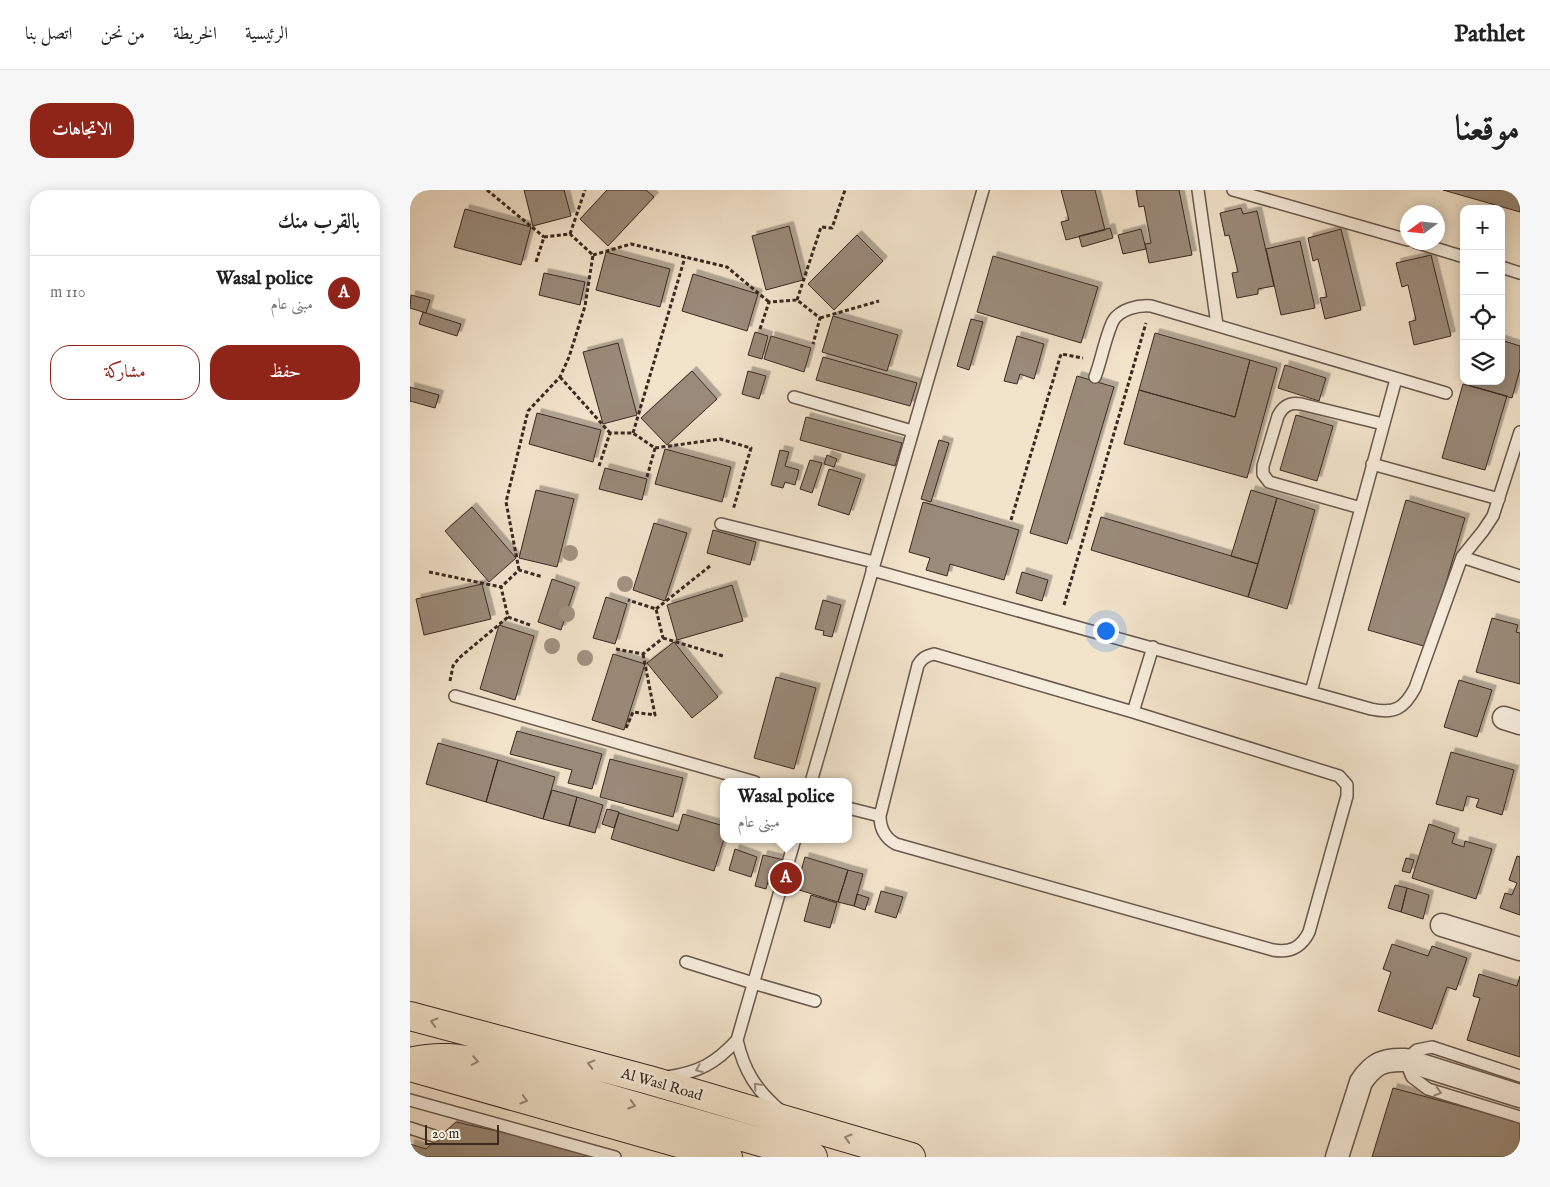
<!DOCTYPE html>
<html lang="ar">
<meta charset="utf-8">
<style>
:root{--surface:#fff;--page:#f6f6f6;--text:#222;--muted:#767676;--line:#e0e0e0;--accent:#8f2418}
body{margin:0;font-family:"IM FELL English",Amiri,serif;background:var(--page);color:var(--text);direction:rtl}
.controls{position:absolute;right:15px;top:15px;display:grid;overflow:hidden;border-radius:10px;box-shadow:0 2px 12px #0003}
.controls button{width:45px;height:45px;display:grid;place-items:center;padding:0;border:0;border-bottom:1px solid var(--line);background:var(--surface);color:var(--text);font:25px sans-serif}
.compass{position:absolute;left:990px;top:15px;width:45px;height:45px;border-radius:50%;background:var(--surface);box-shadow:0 2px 12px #0003;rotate:255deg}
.scale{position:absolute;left:15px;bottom:12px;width:74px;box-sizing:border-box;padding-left:5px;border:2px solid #3a2921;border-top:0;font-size:14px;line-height:18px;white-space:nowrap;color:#3a2921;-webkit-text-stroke:4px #f7eddd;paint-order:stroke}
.you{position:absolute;left:695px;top:440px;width:18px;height:18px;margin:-12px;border:4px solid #fff;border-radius:50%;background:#1a73e8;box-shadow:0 0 0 8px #1a73e833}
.badge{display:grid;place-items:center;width:32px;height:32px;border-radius:50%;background:var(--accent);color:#fff;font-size:16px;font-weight:700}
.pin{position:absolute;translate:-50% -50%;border:2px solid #fff;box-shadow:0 1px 5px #0006}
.popup{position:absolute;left:310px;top:588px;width:132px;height:65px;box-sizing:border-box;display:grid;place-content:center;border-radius:10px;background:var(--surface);filter:drop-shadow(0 1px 4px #0005);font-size:16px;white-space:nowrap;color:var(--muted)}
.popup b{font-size:19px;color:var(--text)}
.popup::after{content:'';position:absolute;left:50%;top:100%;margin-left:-10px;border:10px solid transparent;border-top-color:var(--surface)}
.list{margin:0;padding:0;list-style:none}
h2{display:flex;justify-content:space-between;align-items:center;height:65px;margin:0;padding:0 20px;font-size:21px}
h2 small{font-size:16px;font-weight:400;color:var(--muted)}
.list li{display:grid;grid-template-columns:32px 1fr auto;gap:15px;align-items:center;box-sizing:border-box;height:75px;padding:0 20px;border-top:1px solid var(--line)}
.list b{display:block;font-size:19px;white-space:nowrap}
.list p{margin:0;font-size:16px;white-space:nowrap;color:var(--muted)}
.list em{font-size:16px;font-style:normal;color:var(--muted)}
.actions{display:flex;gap:10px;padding:15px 20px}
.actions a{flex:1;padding:11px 0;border:1px solid var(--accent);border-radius:20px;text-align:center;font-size:18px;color:var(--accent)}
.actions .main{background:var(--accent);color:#fff}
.icon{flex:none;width:28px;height:28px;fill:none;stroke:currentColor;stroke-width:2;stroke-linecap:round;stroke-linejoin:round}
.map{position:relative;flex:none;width:1110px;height:967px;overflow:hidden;direction:ltr;border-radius:20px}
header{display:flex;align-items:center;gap:30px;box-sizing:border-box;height:70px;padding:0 25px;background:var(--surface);border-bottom:1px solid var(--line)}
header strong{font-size:24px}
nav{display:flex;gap:28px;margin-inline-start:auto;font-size:18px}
.intro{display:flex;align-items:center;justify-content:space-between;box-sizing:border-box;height:120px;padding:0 30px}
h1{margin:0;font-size:35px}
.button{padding:12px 22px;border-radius:20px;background:var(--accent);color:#fff;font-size:18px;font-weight:700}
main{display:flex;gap:30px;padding:0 30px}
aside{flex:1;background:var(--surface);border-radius:20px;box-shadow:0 2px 12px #0003}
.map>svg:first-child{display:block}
.building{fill:#9a8a79;stroke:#3a2921;filter:url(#shadow)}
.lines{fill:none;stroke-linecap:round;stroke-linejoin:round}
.service-casing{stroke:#68584c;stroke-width:14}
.minor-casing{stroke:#68584c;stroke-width:25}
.primary-casing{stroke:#3a2921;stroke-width:30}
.path{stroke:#3a2921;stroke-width:3;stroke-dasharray:4 2.5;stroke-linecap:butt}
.service{stroke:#f7eddd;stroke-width:11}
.minor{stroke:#f7eddd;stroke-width:22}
.primary{stroke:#f2e3cb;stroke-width:28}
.tree{fill:#a29281}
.oneway{stroke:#968676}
.oneway2{stroke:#988b7f}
.labels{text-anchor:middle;stroke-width:4.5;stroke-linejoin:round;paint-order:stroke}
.street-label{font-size:15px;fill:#3a2921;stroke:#f7eddd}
</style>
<header>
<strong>Pathlet</strong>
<nav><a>الرئيسية</a><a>الخريطة</a><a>من نحن</a><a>اتصل بنا</a></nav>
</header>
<div class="intro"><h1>موقعنا</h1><a class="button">الاتجاهات</a></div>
<main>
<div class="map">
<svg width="1110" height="967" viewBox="0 0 1110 967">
<defs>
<filter id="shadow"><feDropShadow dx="4.5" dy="-4.5" stdDeviation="0" flood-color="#0004"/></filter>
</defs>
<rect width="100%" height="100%" fill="#f2e3cb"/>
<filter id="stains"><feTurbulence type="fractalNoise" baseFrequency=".004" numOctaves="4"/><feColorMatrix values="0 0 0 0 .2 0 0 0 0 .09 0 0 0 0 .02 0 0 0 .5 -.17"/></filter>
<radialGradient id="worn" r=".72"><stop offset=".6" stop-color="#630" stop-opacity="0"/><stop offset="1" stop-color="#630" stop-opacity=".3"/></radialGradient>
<path class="building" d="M114 0H154L161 26 123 36Z
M197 0H236L244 7 198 56 170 29Z
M651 0H685L695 40 656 50 651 32 659 30Z
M726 0H769L782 65 739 73 735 54 741 53 734 16 729 17Z
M1033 0H1110V22Z
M831 18 833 24 847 21 864 96 848 99V104L827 108 822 83 828 82 819 45 815 46 810 23Z
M55 19 121 37 111 75 44 57Z
M379 36 393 90 356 100 342 46Z
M700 38 703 48 672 57 669 46Z
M731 39 736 59 713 64 708 45Z
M931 39 951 120 915 129 910 108 917 107 908 69 903 71 898 48Z
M447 45 473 71 424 120 398 94Z
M890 51 905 118 871 125 856 59Z
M196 62 260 79 250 117 186 100Z
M1021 65 1041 146 1004 155 999 132 1006 130 998 95 992 97 986 73Z
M583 66 688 97 671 153 567 122Z
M134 83 175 92 170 115 129 105Z
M283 84 348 104 337 141 272 121Z
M1 105 20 110 16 123 0 118Z
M13 122 51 134 47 146 9 134Z
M423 126 488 145 477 181 412 162Z
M561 129 573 132 559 180 547 176Z
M345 142 358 146 352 169 338 165Z
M745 143 840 170 825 227 729 200Z
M361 146 401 158 394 182 354 169Z
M607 146 634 154 624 189 610 184 607 194 594 191Z
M1091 150 1110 156V179L1102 208 1058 195 1060 191H1091Z
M208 153 227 225 193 234 173 162Z
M413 167 507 193 500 216 406 190Z
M840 170 867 178 837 288 714 254 729 200 825 227Z
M875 175 916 188 909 211 868 198Z
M282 181 307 209 257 255 231 228Z
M338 181 356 186 349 209 332 204Z
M667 186 704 197 657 354 620 343Z
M1053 194 1097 206 1075 280 1032 268Z
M0 197 29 205 25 218 0 211Z
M127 223 191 240 183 272 119 254Z
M886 225 923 236 907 291 870 280Z
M396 227 492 253 485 276 390 250Z
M529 250 539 253 521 312 511 309Z
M255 259 321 277 312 312 245 294Z
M370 260 379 262 375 276 389 280 385 295 375 292 373 298 361 295Z
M417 265 427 269 424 277 414 274Z
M400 270 412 273 402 303 390 299Z
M195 278 237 289 232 310 189 299Z
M419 279 451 289 439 325 408 315Z
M126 300 164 309 147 377 109 368Z
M841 300 867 308 848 374 821 366Z
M867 308 905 320 877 419 838 407Z
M996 310 1055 328 1017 457 958 440Z
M513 312 609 340 594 390 540 374 537 386 516 380 520 368 499 362Z
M62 317 106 368 79 392 35 341Z
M691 327 848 374 838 407 681 360Z
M244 333 277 343 255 411 223 400Z
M303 340 346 352 340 375 297 363Z
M612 382 638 390 632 411 606 403Z
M142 389 165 397 151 440 128 432Z
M72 394 81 429 14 445 6 409Z
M322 395 333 431 267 450 257 415Z
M196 407 217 414 205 454 183 448Z
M413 410 431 415 422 447 413 445 414 441 405 439Z
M1082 428 1108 435 1106 442 1110 443V494L1066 482Z
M89 435 124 446 105 510 70 499Z
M264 452 308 507 282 528 237 473Z
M203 464 235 474 214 540 182 530Z
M366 487 406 498 384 579 344 568Z
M1049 490 1082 500 1067 547 1034 537Z
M107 541 192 564 182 599 158 593 162 580 100 564Z
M28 553 88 570 76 612 16 594Z
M1041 562 1104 580 1092 625 1066 617 1069 609 1057 606 1053 621 1026 614Z
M200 569 273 588 263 627 190 607Z
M88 570 145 587 133 629 76 612Z
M142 600 167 607 159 636 133 629Z
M167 607 193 615 185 643 159 636Z
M197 619 209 622 204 638 192 634Z
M209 623 268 641 273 624 314 636V649L304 681 201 649Z
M1019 634 1045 643 1042 653 1054 657 1055 651 1082 659 1066 709 1002 688Z
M325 659 347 667 341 687 319 680Z
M353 665 374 670 370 687 360 684 356 699 345 696Z
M1107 666 1110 667V725L1090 718 1095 703 1102 705 1107 693 1099 690Z
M395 667 438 680 428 712 386 699Z
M996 668 1004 670 1000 683 992 681Z
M438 680 453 684 444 716 428 712Z
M985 695 997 698 991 722 978 718Z
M997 698 1019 705 1013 729 991 722Z
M471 701 493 707 486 728 465 722Z
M447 704 459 708 455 720 444 716Z
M401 705 427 713 420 738 394 731Z
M982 754 1018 766 1022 756 1057 768 1046 800 1037 797 1022 839 968 821 981 782 973 779Z
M1069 784 1107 796 1110 786V867L1057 850 1070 808 1063 806Z
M983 898 1110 932V967H962Z
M46 932 181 962 180 967H0V954L16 959Z"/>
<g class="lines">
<defs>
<path id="service" d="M788 0 807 135
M823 0 998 50
M1005 52 1054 67
M1091 77 1110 83
M685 187C691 171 696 145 703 131 710 119 728 115 741 116L1036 203
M384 207 502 241
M962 274 1089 309
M951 318 859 292 853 284V276L868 226C873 216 880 212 891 214L973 234
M311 334 464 372
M1052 367 1110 386
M462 380 961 519C984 524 994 519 1005 498L1052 367 1073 341 1083 326 1110 242
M524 464 723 522 929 586 937 595V606L899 742C891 758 880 763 863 760L486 654C475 648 470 639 470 626L508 475C512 468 516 466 524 464Z
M901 502 986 189
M45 506 345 592
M723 522 743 457
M401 592 573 0
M438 618 470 626
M276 772 343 793 405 811
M327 850C334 881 346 900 371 921
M1110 886 1022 857 1007 860 995 870 1002 887 1018 899 1110 927
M257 887C289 882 305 874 327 850L385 649
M0 910 205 967
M0 938 24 946"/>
<path id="minor" d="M1094 528 1110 533
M1032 735 1110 759
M927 967 951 892C963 874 973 869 995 870L1110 906"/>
<path id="primary" d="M0 826 239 890 501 967
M0 872C26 865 49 868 75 873L403 967
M0 877 318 967"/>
</defs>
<use href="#service" class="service-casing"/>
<use href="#minor" class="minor-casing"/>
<use href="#primary" class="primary-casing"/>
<path class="path" d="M77 0 134 47
M160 44 175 0
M183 65 221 54 317 77 359 112
M387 110 411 37 422 38 435 0
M410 128 469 111
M350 139 359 112 387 110 410 128 403 154
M150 187 200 243
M223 243 275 67
M245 258 310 249 341 258 323 320
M189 276 200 243H223L245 258 237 287
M601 330 651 164 673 168
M109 380 96 312 118 221 150 187 159 167 175 116 183 65 160 44 134 47 126 72
M19 382 91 397
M654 415 736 133
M246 419 300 376
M120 435 98 427 91 397 109 380 133 387
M253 448 313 466
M206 459 233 464 253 448 246 419 218 410
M40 491 43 476 49 468 98 427
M216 538 223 522 245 525 233 464"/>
<use href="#service" class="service"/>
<use href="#minor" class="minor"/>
<use href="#primary" class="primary"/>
</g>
<g class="tree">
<circle cx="160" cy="363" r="8"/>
<circle cx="215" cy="394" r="8"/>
<circle cx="157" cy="424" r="8"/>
<circle cx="142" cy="456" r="8"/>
<circle cx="175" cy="468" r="8"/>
</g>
<defs><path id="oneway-chevron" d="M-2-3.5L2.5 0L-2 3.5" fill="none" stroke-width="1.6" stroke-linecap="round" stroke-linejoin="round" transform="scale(1.25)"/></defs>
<g class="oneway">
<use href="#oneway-chevron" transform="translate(24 832) rotate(-165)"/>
<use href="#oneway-chevron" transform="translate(65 871) rotate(11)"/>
<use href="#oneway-chevron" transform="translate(181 874) rotate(-165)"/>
<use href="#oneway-chevron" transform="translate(114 910) rotate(16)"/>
<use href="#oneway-chevron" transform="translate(222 915) rotate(16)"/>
<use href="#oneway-chevron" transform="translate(438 948) rotate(-163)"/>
</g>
<g class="oneway2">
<use href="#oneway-chevron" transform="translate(289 879) rotate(158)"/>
<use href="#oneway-chevron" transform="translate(347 896) rotate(-131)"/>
<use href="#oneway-chevron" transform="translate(1028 902) rotate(16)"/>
</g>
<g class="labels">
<g class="street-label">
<text transform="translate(252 894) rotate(16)" y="5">Al Wasl Road</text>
</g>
</g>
<rect width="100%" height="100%" filter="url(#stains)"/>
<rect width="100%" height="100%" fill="url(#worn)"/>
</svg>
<div class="controls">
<button>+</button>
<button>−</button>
<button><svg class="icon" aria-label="locate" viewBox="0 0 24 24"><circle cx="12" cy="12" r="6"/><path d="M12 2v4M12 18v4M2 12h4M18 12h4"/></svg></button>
<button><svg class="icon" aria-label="layers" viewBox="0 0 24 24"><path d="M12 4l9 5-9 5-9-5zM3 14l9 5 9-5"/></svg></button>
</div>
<svg class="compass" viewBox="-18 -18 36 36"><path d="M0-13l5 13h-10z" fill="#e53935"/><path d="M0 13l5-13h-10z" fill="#767676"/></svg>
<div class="scale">20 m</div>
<div class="you"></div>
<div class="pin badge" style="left:376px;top:688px">A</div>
<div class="popup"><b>Wasal police</b>مبنى عام</div>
</div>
<aside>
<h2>بالقرب منك<small></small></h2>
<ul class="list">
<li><span class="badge">A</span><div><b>Wasal police</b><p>مبنى عام</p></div><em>110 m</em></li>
</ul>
<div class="actions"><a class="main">حفظ</a><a>مشاركة</a></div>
</aside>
</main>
